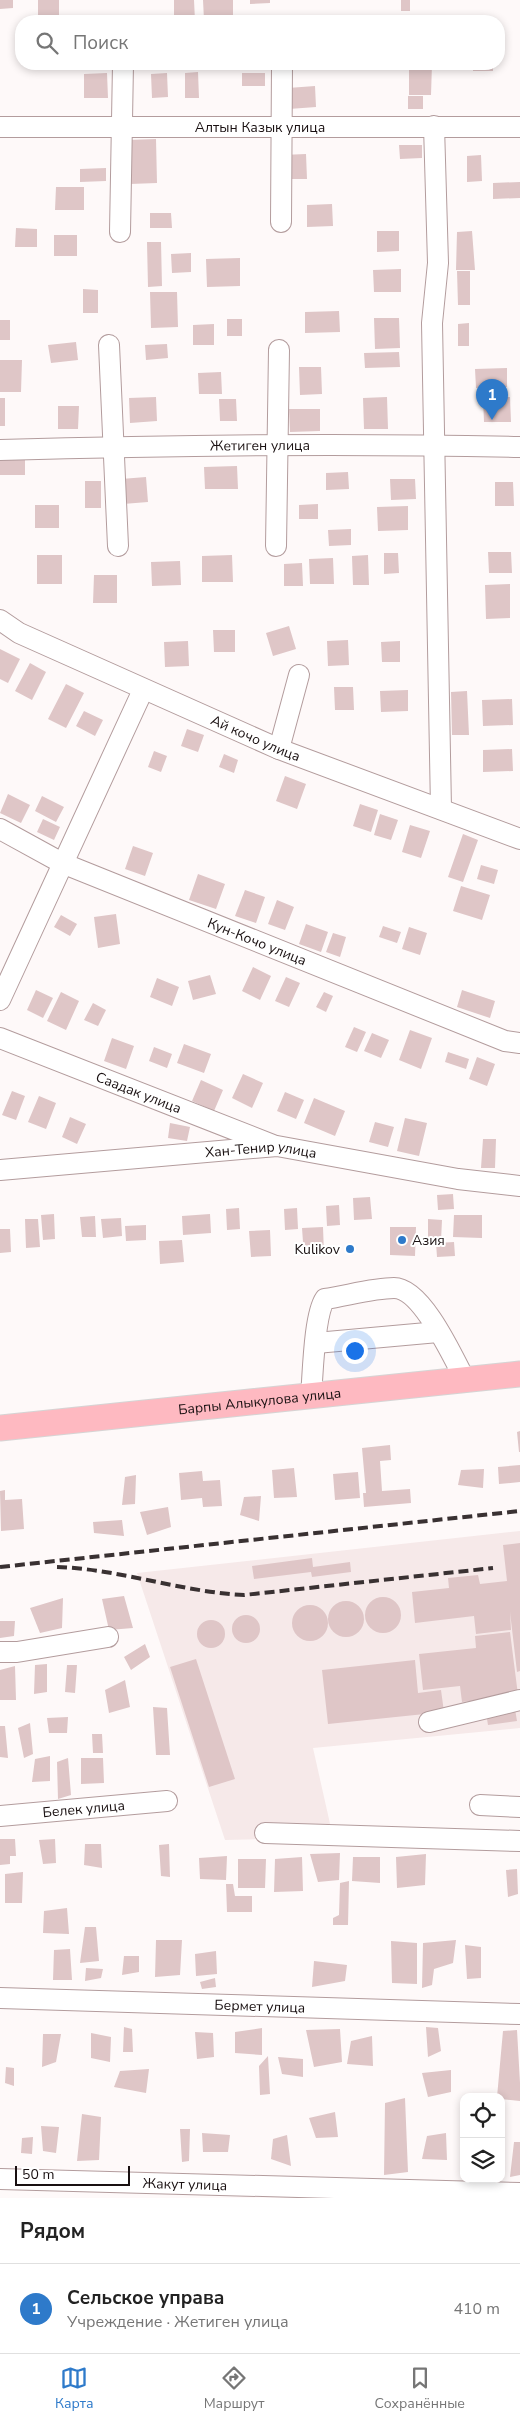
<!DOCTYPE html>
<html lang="ru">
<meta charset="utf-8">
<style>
:root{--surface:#fff;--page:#f6f6f6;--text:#222;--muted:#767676;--line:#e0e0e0;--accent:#2e7aca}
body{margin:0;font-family:"Nunito Sans",sans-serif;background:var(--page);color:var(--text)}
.controls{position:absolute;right:15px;bottom:15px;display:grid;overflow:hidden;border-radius:10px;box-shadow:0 2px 8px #0003}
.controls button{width:45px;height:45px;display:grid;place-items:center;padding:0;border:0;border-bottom:1px solid var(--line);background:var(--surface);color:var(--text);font:25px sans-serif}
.scale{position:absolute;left:15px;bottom:12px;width:115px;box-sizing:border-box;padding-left:5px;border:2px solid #191011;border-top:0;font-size:14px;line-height:18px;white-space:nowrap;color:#191011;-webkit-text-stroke:4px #fff;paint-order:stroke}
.you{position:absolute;left:354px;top:1350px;width:18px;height:18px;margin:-12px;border:4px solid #fff;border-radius:50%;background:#1a73e8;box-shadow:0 0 0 8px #1a73e833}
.badge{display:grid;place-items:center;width:32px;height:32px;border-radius:50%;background:var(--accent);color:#fff;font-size:16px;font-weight:700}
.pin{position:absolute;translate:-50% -41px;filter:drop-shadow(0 1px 2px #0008)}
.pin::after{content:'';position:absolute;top:26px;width:18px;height:15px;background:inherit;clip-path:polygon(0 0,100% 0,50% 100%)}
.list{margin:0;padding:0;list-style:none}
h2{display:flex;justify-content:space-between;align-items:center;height:65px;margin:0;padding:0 20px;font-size:21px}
h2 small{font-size:16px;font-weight:400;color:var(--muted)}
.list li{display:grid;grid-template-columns:32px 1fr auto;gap:15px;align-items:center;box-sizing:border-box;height:90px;padding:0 20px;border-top:1px solid var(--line)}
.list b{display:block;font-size:19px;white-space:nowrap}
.list p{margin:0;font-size:16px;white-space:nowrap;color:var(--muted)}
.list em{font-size:16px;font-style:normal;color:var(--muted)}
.icon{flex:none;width:28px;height:28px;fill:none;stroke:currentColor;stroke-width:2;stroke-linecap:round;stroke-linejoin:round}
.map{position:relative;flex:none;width:520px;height:2198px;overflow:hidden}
.search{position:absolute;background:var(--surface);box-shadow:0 2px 8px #0003;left:15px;right:15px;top:15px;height:55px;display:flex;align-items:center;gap:12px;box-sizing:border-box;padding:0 18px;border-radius:20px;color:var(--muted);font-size:19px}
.sheet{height:155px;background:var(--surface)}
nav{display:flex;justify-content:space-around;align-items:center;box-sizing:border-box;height:70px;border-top:1px solid var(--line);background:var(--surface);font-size:14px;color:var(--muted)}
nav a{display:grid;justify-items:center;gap:2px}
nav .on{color:var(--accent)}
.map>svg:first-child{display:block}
.built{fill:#f6e9e9}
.building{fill:#dfc6c7}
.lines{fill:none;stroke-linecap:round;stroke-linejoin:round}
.minor-casing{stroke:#b39c9d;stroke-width:22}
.major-casing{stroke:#d6d4d4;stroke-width:27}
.minor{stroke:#fff;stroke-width:20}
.major{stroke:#feb9c1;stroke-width:25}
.rail{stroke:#393132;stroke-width:4;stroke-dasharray:10 5;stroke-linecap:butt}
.poi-dot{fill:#2e7aca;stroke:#fff;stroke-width:2}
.labels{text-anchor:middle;stroke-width:4;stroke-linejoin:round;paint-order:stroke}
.street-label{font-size:14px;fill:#191011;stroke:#fff}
.poi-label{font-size:14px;fill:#191011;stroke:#fff;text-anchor:start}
</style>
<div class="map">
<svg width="520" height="2198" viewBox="0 0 520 2198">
<rect width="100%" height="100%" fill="#fef9f9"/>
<path class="built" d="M520 1531V1728L313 1748 333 1837 225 1840 137 1573Z"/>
<path class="building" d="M0 0H13V8L0 9Z
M38 0H59V16H38Z
M174 0H194L195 21H174Z
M203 0H233V20H204Z
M250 0H270V3L250 4Z
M401 0H410V11H401Z
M69 64H94V68H69Z
M343 64H367V68H343Z
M409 64H432L431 95H409Z
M473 64H493V71H473Z
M198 72 199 98H185V73Z
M107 73 108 98H84V74Z
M167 73 168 97 152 98 151 74Z
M242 73H265V86H242Z
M315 86 316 107 289 109 288 88Z
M408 96H423V109H408Z
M156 139 157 183 130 184 128 140Z
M399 145H422V158L400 159Z
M306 154 307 179H283L282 155Z
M481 155 482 181 467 182V156Z
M106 168V181L80 182V169Z
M520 182V198L493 199V183Z
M56 187H84V210H55Z
M332 204 333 226 307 227V205Z
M150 213H171L172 228H150Z
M16 228 37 229V247H15Z
M377 231H399V251L377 252Z
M472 231 475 270H456L457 232Z
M54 235H77V256H54Z
M147 242H161L162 286 148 287Z
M191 253V272L172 273 171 254Z
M240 258V286L207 287 206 259Z
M401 269V292H374L373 270Z
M457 271H470V305H458Z
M83 289 98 290V313H83Z
M150 292H177L178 327 151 328Z
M339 311 340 332 305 333V312Z
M374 318H399L400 348 375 349Z
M227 319H242V336H227Z
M0 320H10V340H0Z
M469 323V346H458V324Z
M214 324V345H193V325Z
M76 342 78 360 51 363 48 345Z
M167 344 168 358 146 360 145 345Z
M399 352 400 367 365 368 364 353Z
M0 360H22L21 392H0Z
M299 367H321L322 394 300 395Z
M507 368V387L476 388 475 369Z
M221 372 222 394H199L198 373Z
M156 397 157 421 130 423 129 398Z
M387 397 388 429H364L363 398Z
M510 397 511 422H484L483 398Z
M0 398H5V426H0Z
M219 399H236L237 421H220Z
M58 406H79L78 429H58Z
M289 409H320V431L290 432Z
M0 458H25V475H0Z
M237 466 238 489H205L204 467Z
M348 472 349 489 326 490V473Z
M146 477 148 502 123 504 121 479Z
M390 479H415L416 499 391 500Z
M85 481H101V508H85Z
M495 482H513L514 506H495Z
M318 504V519H299V505Z
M35 505H59V528H35Z
M408 506V530L378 531 377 507Z
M351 529V545L329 546 328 530Z
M488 552H511L512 573H489Z
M384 553H398L399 573 384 574Z
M37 555H62V584H37Z
M232 555 233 582H202V556Z
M368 555 369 585H353L352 556Z
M333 558 334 584H310L309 559Z
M180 561 181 585 152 586 151 562Z
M302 563 303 586H284V564Z
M94 575H117V603H93Z
M510 584V618L486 619 485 585Z
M289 626 296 649 273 656 266 633Z
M213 630H235V652H214Z
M348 640 349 665 328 666 327 641Z
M188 641 189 666 165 667 164 642Z
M400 641V662H382L381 642Z
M0 649 20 659 8 683 0 679Z
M30 663 46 672 32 700 15 691Z
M66 684 84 693 66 728 48 719Z
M334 687H353L354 710H335Z
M408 690V711L381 712 380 691Z
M467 691 469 735H452L451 692Z
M512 699 513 725 483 726 482 700Z
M84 711 103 720 95 736 76 726Z
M187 729 204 735 198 752 181 746Z
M512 749 513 771 483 772V750Z
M154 751 167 756 161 772 148 767Z
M224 754 238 760 234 773 219 767Z
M285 776 306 784 297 809 276 801Z
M8 794 30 805 21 823 0 813Z
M42 796 64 807 56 822 35 811Z
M360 804 378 810 371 832 353 826Z
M380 814 398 820 391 840 374 835Z
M43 819 60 827 54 840 37 832Z
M410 825 430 831 421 858 402 852Z
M463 834 478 840 463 882 448 877Z
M133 846 153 853 145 876 125 869Z
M481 865 498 870 494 884 477 879Z
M198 874 225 884 216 909 189 900Z
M461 886 490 895 482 920 453 911Z
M245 890 265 897 256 923 235 916Z
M277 900 294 907 285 930 268 924Z
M116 914 120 944 98 948 94 917Z
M61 915 77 924 70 936 54 927Z
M306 924 328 932 321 952 299 944Z
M383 926 401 932 397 943 379 937Z
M409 927 427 933 420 955 402 949Z
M333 933 346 937 340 957 326 952Z
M253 967 271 976 260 1000 242 991Z
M210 975 216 994 193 1000 188 981Z
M286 977 300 983 289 1007 275 1001Z
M157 978 179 987 172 1006 150 997Z
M36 990 53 998 43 1018 27 1010Z
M462 990 495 1001 490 1018 457 1007Z
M61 992 79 1001 66 1030 47 1021Z
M324 992 333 996 326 1012 316 1007Z
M93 1003 106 1010 98 1026 84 1020Z
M354 1027 366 1032 357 1052 345 1047Z
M410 1030 432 1038 421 1069 399 1060Z
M372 1033 389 1040 381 1058 364 1051Z
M112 1038 134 1046 126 1069 104 1061Z
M184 1044 211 1054 204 1073 177 1063Z
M154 1047 172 1054 167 1068 149 1061Z
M448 1052 469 1059 466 1069 445 1062Z
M477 1057 495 1064 487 1086 469 1079Z
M243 1074 263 1083 252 1108 232 1098Z
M201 1080 223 1090 214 1111 192 1101Z
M12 1091 25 1096 16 1120 2 1115Z
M285 1092 304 1100 296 1119 277 1111Z
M39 1096 56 1103 46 1129 28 1122Z
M314 1098 345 1111 335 1136 304 1123Z
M70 1117 86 1124 77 1144 62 1137Z
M405 1118 427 1123 419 1156 397 1151Z
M375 1122 394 1127 388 1147 369 1142Z
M170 1123 190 1127 187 1141 168 1138Z
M483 1139H496L495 1168H481Z
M453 1194 454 1209 438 1210 437 1195Z
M370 1197 372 1219 354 1220 353 1198Z
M339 1205 340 1225 327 1226 326 1206Z
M239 1208 240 1229 227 1230 226 1209Z
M297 1208 298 1229 285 1230 284 1209Z
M54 1214 55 1239 43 1240 41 1215Z
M210 1214 211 1233 183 1235 182 1216Z
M454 1215H482V1238L453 1237Z
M95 1216 96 1237H82L80 1217Z
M121 1218 122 1236 103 1238 101 1219Z
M25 1219H38L40 1247 26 1248Z
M428 1219 442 1220 441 1241 428 1240Z
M146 1225V1240L126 1241 125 1226Z
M323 1227 324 1254 304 1256 302 1228Z
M390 1227H416L415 1256 390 1255Z
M0 1229H10L11 1252 0 1253Z
M270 1230 271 1256 251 1257 249 1231Z
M182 1240 184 1262 160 1264 159 1241Z
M454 1242 455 1256 437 1257 436 1243Z
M520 1431V1452H519L517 1432Z
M390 1445 391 1460 380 1461 382 1491 410 1489 411 1503 364 1507 363 1493H366L362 1448Z
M520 1465V1482L499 1484 498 1467Z
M294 1468 297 1497 274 1498 272 1470Z
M484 1469 483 1488 458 1485 461 1470Z
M202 1471 203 1481 220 1480 222 1506 203 1507 202 1498 181 1500 179 1473Z
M358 1472 360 1498 335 1500 333 1474Z
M136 1475 135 1504 122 1505 125 1477Z
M5 1490V1500L22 1499 24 1529 1 1531 0 1491Z
M261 1496 259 1521 240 1515 244 1497Z
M168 1507 171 1527 147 1535 140 1512Z
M122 1520 124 1536 94 1533 93 1522Z
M520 1543V1671L517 1672 510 1612 511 1630 476 1634 474 1616 415 1623 412 1592 449 1588 448 1578 478 1575 480 1584 507 1581 503 1545Z
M312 1558 313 1567 350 1562 351 1572 312 1577 311 1572 254 1579 252 1566Z
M124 1596 133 1628 109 1630 102 1599Z
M365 1615a18 18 0 1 1 36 0a18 18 0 1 1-36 0Z
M63 1598 62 1628 40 1633 30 1608Z
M328 1619a18 18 0 1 1 36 0a18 18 0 1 1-36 0Z
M292 1623a18 18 0 1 1 36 0a18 18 0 1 1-36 0Z
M232 1629a14 14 0 1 1 28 0a14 14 0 1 1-28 0Z
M197 1634a14 14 0 1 1 28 0a14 14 0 1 1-28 0Z
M0 1621H15L14 1636 0 1638Z
M510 1632 518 1695 462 1702 460 1686 423 1690 419 1654 476 1648 475 1636Z
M145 1644 150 1657 131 1670 124 1657Z
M196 1659 235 1779 209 1787 170 1667Z
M415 1660 418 1693 441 1690 444 1712 328 1724 322 1670Z
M47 1664V1692L34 1694 35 1665Z
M67 1665H77L75 1693 65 1692Z
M15 1666 16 1700H0V1670Z
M125 1680 130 1707 109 1713 105 1690Z
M153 1707 167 1708 170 1755H156Z
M515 1709 517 1721 488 1725 486 1713Z
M68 1717 67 1733H49L47 1718Z
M30 1723 33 1754 24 1758 18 1728Z
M0 1726H5L8 1758 0 1757Z
M92 1734H102L103 1753H93Z
M50 1756V1781L32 1782 35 1759Z
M68 1758 71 1795 58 1799 57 1762Z
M81 1758H103L104 1783 81 1784Z
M0 1839H15L16 1856H10V1864L0 1865Z
M55 1839 56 1863 43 1864 39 1840Z
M85 1844H101L102 1868 84 1865Z
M169 1844 170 1877 161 1876 159 1845Z
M340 1853 339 1880 318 1882 310 1854Z
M426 1854 425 1885 397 1888 396 1857Z
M227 1856 226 1880 200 1879 199 1858Z
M302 1857 303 1891 274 1892 275 1859Z
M353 1857H380V1883L352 1881Z
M238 1859H266L265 1888H238Z
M517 1869 518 1894 508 1897 506 1870Z
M23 1872 22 1903H5V1874Z
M349 1881 348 1925H333V1918L339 1915 340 1883Z
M226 1884H233L235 1896H252V1912H227Z
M67 1908 69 1934 43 1933 44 1911Z
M85 1927H96L99 1961 80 1963Z
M156 1940H182L180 1975 155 1977Z
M456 1940 453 1963 434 1969 432 1985 422 1988 423 1943Z
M391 1941 417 1943V1984L392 1983Z
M465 1945 481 1947V1978L467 1979Z
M70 1949 72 1980H53L54 1950Z
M216 1951 217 1974 196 1976 195 1954Z
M124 1956H139V1972L122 1975Z
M314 1961 347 1965 345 1981 312 1987Z
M86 1968 103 1969 101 1978 85 1981Z
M215 1978 216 1987 202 1989 200 1982Z
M124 2027 132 2029 133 2052H123Z
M426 2027 438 2028 441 2051 428 2057Z
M262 2028V2055L235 2053V2032Z
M340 2029 342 2062 314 2067 306 2030Z
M517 2030 520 2083V2101L501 2099V2097H497L503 2031Z
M195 2032 213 2033 214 2057 197 2059Z
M91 2033 111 2037 110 2062 91 2058Z
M43 2034H61L56 2062 42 2067Z
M372 2036 373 2066 347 2064 351 2041Z
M268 2056 270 2094 260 2095 259 2066Z
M278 2057 303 2059V2077L282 2074Z
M6 2067 14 2068V2086L5 2083Z
M149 2069 146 2093 114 2087 120 2071Z
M451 2070V2092L428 2097 422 2073Z
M405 2098 408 2172 384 2175 385 2103Z
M335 2112 338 2137 316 2138 309 2118Z
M82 2114 101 2117 99 2160 77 2161Z
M41 2126 59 2127 56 2153 43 2151Z
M180 2129H190L189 2161 182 2162Z
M202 2133 230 2135 228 2152H203Z
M446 2133 447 2160 422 2159 427 2136Z
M287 2135 291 2166 271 2159 273 2139Z
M33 2137 32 2154 21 2153 22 2138Z
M514 2142H520V2175L510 2177Z"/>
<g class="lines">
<defs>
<g id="minor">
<path d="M434 126 438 263 432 323 441 809"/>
<path id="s1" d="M0 127H520"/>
<path d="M281 222 282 64"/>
<path d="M120 232 123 64"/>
<path d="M109 345 118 546"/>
<path id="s2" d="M0 450C173 445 347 443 520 447"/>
<path d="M276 546 279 350"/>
<path id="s3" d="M0 620 19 633 279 749 520 839"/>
<path d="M279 749 299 675"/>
<path id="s4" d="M0 829 62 863 505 1041 520 1043"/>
<path d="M0 1000 143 690"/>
<path id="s5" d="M0 1038 273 1145"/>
<path id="s6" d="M0 1170 277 1146 458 1179 520 1186"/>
<path d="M316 1343 438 1332"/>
<path d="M311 1396C313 1373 314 1315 325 1299 346 1296 373 1288 394 1288 422 1288 453 1357 465 1380"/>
<path d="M0 1652H17L108 1637"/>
<path d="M429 1722 520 1700"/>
<path d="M480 1805 520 1807"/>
<path id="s7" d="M0 1816 167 1801"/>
<path d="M265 1833 520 1841"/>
<path id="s8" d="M0 1998 520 2014"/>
<path id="s9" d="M0 2179 520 2193"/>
</g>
<g id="major">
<path id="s10" d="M0 1428 520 1374"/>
</g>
</defs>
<use href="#minor" class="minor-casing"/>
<use href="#major" class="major-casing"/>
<use href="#minor" class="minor"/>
<use href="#major" class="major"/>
<path class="rail" d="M0 1567 520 1511
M57 1567C120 1569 181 1592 244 1595L493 1568"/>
</g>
<g class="poi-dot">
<circle cx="402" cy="1240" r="5"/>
<circle cx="350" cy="1249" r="5"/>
</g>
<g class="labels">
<g class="street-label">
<text dy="5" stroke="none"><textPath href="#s1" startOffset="260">Алтын Казык улица</textPath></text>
<text dy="5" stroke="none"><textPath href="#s2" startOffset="260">Жетиген улица</textPath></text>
<text dy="5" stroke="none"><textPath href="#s3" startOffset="282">Ай кочо улица</textPath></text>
<text dy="5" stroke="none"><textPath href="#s4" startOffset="281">Кун-Кочо улица</textPath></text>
<text dy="5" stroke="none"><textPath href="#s5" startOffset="149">Саадак улица</textPath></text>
<text dy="5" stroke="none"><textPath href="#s6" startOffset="262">Хан-Тенир улица</textPath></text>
<text dy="5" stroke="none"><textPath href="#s10" startOffset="261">Барпы Алыкулова улица</textPath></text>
<text dy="5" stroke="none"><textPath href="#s7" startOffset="84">Белек улица</textPath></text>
<text dy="5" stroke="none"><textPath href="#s8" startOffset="260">Бермет улица</textPath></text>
<text dy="5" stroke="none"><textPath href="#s9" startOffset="185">Жакут улица</textPath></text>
</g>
<g class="poi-label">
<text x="412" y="1245">Азия</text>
<text x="340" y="1254" text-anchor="end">Kulikov</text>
</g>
</g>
</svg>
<div class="controls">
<button><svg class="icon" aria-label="locate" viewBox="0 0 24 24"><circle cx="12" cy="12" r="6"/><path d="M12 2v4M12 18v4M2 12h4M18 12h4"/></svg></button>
<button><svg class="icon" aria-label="layers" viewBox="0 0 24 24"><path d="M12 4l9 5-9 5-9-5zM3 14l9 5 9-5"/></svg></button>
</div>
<div class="scale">50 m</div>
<div class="you"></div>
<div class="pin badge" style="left:492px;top:420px">1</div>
<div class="search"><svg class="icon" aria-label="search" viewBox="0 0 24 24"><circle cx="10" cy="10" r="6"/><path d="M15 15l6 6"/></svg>Поиск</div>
</div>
<section class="sheet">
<h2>Рядом<small></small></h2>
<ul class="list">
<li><span class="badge">1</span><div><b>Сельское управа</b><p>Учреждение · Жетиген улица</p></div><em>410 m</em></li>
</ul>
</section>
<nav>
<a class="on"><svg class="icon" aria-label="map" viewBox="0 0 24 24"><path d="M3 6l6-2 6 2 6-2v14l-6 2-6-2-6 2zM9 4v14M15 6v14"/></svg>Карта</a>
<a><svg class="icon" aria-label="directions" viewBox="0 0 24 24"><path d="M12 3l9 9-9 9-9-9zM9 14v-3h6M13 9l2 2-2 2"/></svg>Маршрут</a>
<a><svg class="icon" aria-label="saved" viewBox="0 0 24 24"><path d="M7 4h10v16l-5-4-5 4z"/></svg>Сохранённые</a>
</nav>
